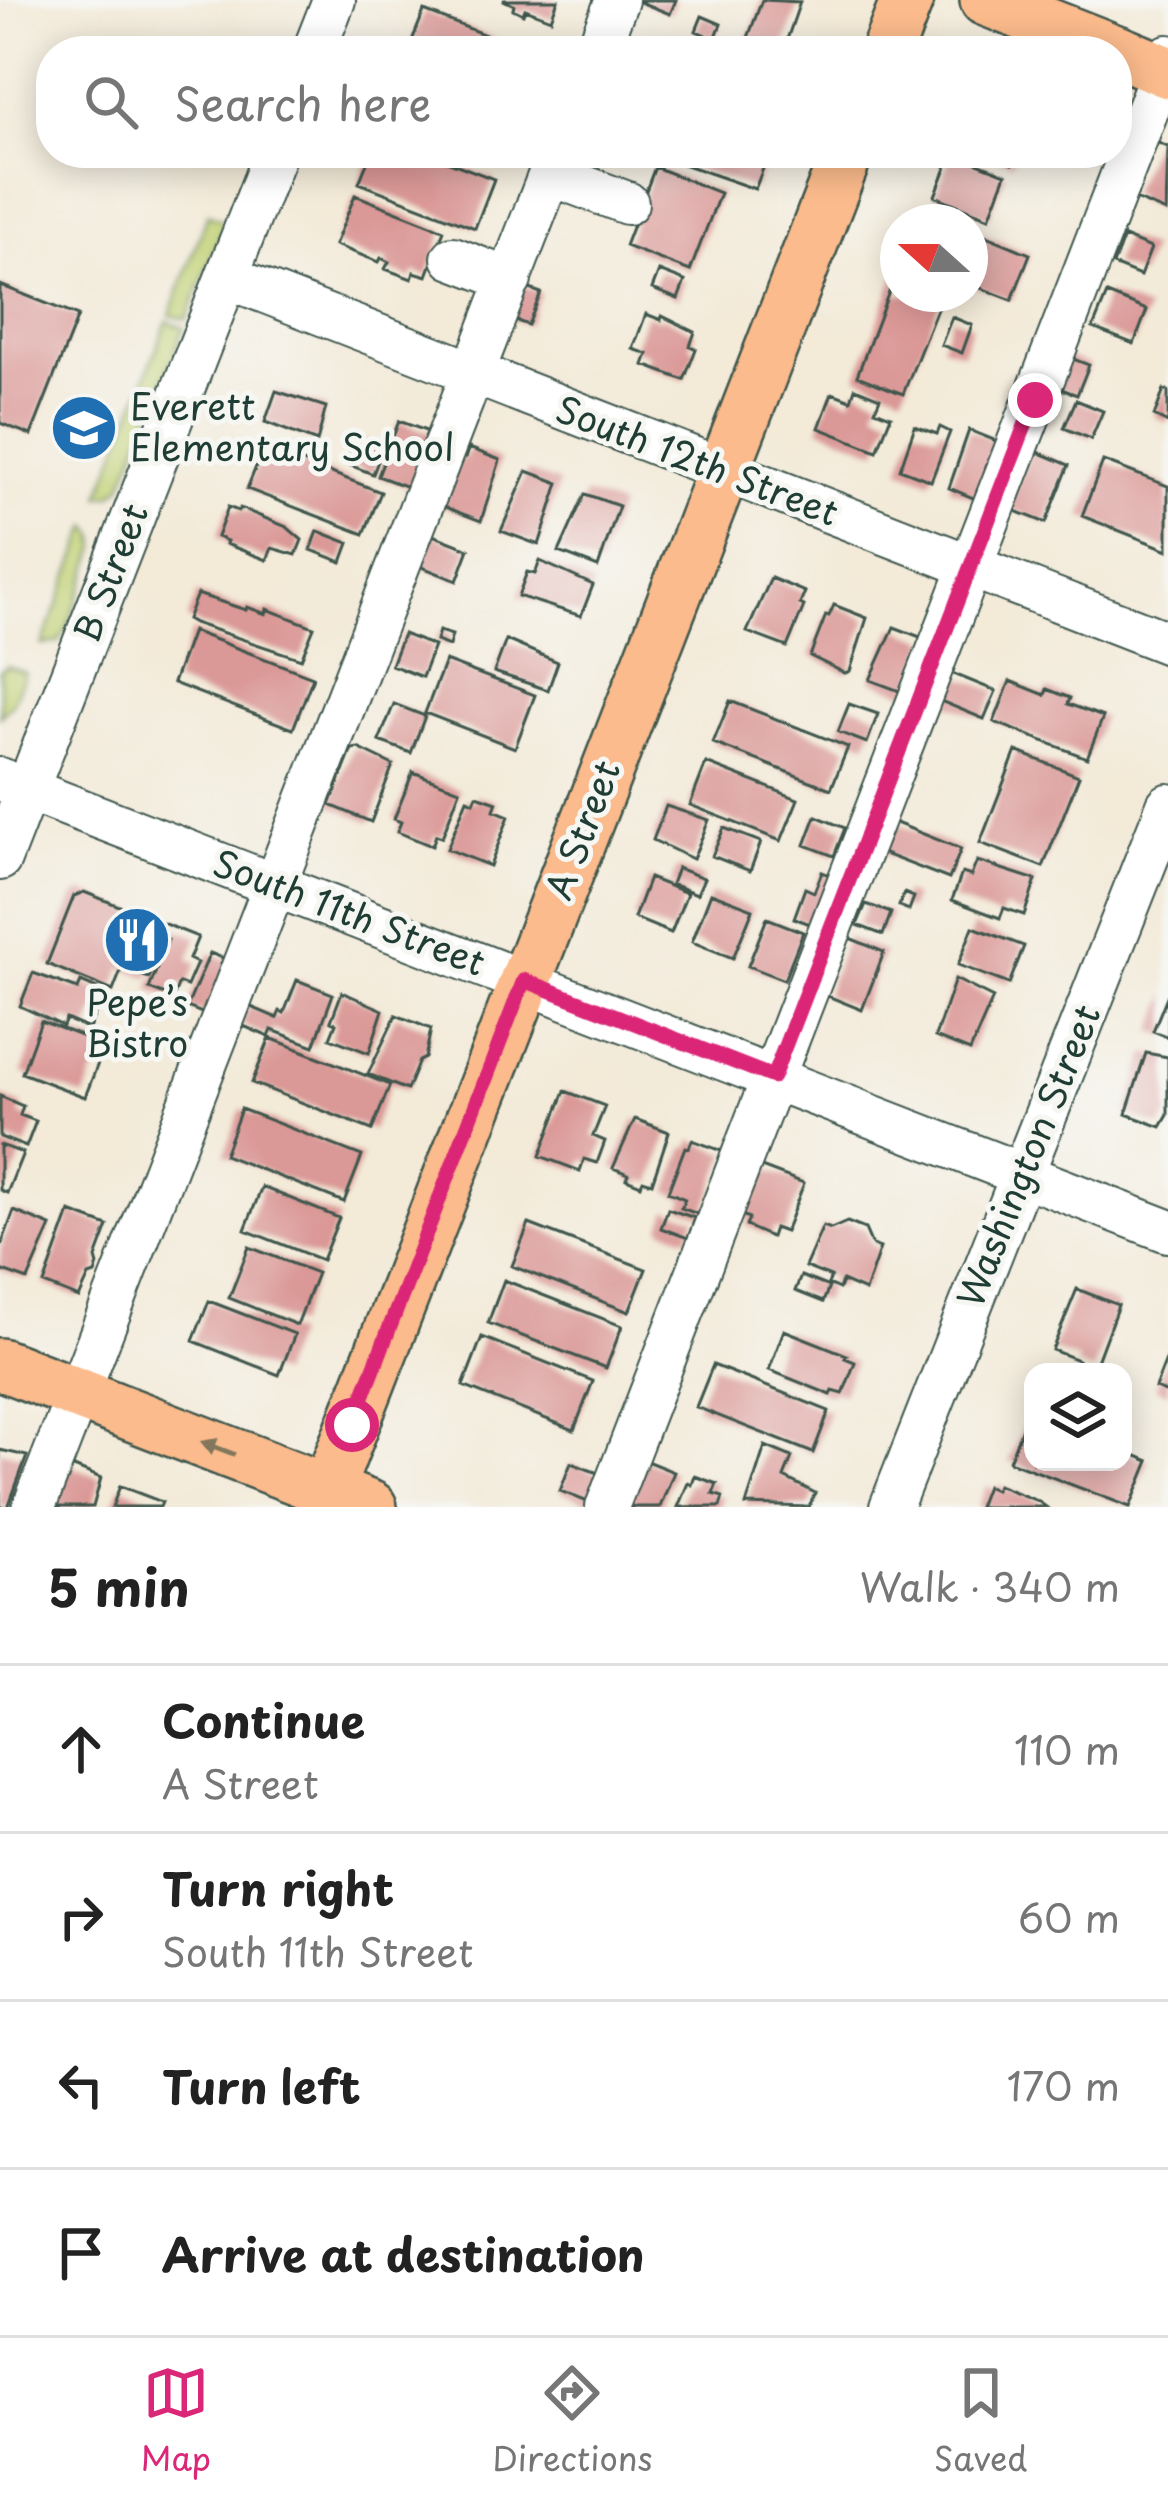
<!DOCTYPE html>
<meta charset="utf-8">
<style>
:root{--surface:#fff;--page:#f6f6f6;--text:#222;--muted:#767676;--line:#e0e0e0;--accent:#db2777}
body{margin:0;font-family:"Playpen Sans",sans-serif;background:var(--page);color:var(--text)}
.controls{position:absolute;right:36px;bottom:36px;display:grid;overflow:hidden;border-radius:24px;box-shadow:0 6px 30px #0003}
.controls button{width:108px;height:108px;display:grid;place-items:center;padding:0;border:0;border-bottom:3px solid var(--line);background:var(--surface);color:var(--text);font:60px sans-serif}
.compass{position:absolute;left:880px;top:204px;width:108px;height:108px;border-radius:50%;background:var(--surface);box-shadow:0 6px 30px #0003;rotate:291deg}
.stop{position:absolute;width:36px;height:36px;margin:-27px;border:9px solid #db2777;border-radius:50%;background:#fff}
.stop.end{background:#db2777;border-color:#fff;box-shadow:0 3px 12px #0008}
.list{margin:0;padding:0;list-style:none}
h2{display:flex;justify-content:space-between;align-items:center;height:156px;margin:0;padding:0 48px;font-size:51px}
h2 small{font-size:39px;font-weight:400;color:var(--muted)}
.list li{display:grid;grid-template-columns:78px 1fr auto;gap:36px;align-items:center;box-sizing:border-box;height:168px;padding:0 48px;border-top:3px solid var(--line)}
.list b{display:block;font-size:45px;white-space:nowrap}
.list p{margin:0;font-size:39px;white-space:nowrap;color:var(--muted)}
.list em{font-size:39px;font-style:normal;color:var(--muted)}
.icon{flex:none;width:66px;height:66px;fill:none;stroke:currentColor;stroke-width:2;stroke-linecap:round;stroke-linejoin:round}
.map{position:relative;flex:none;width:1168px;height:1507px;overflow:hidden}
.search{position:absolute;background:var(--surface);box-shadow:0 6px 30px #0003;left:36px;right:36px;top:36px;height:132px;display:flex;align-items:center;gap:30px;box-sizing:border-box;padding:0 42px;border-radius:48px;color:var(--muted);font-size:45px}
.sheet{height:828px;background:var(--surface)}
nav{display:flex;justify-content:space-around;align-items:center;box-sizing:border-box;height:168px;border-top:3px solid var(--line);background:var(--surface);font-size:33px;color:var(--muted)}
nav a{display:grid;justify-items:center;gap:6px}
nav .on{color:var(--accent)}
.map>svg:first-child{display:block}
.green{fill:#c1d174;stroke:#708754;stroke-width:3}
.building{fill:#da9896}
.lines{fill:none;stroke-linecap:round;stroke-linejoin:round}
.minor-casing{stroke:#3f574d;stroke-width:46}
.major-casing{stroke:#3f574d;stroke-width:56}
.minor{stroke:#fff;stroke-width:42}
.major{stroke:#fbbb8c;stroke-width:51}
.oneway{fill:#82765c}
.route{stroke:#db2777;stroke-width:15}
.labels{text-anchor:middle;stroke-width:10;stroke-linejoin:round;paint-order:stroke}
.poi-label{font-size:36px;fill:#1f3d34;stroke:#f6f6f2;text-anchor:start}
.street-label{font-size:36px;fill:#1f3d34;stroke:#f6f6f2}
</style>
<div class="map">
<svg width="1168" height="1507" viewBox="0 0 1168 1507">
<rect width="100%" height="100%" fill="#f6f6f2"/>
<filter id="ink" filterUnits="userSpaceOnUse"><feTurbulence type="fractalNoise" baseFrequency=".00833" numOctaves="2"/><feDisplacementMap in="SourceGraphic" scale="24" xChannelSelector="R" yChannelSelector="G"/><feConvolveMatrix kernelMatrix="1 2 1 2 8 2 1 2 1" color-interpolation-filters="sRGB"/></filter>
<filter id="wash" filterUnits="userSpaceOnUse"><feTurbulence type="fractalNoise" baseFrequency=".004" numOctaves="4" result="noise"/><feDisplacementMap in="SourceGraphic" scale="48" xChannelSelector="R" yChannelSelector="G"/><feGaussianBlur stdDeviation="2.7" result="paint"/><feColorMatrix in="noise" values="0 0 0 0 0 0 0 0 0 0 0 0 0 0 0 0 0 1.4 0 .05"/><feComposite in="paint" operator="in"/></filter>
<g filter="url(#wash)">
<rect width="100%" height="100%" fill="#f3ead8"/>
<path class="green" d="M208 214 225 222 187 320 170 315Z
M167 321 184 328 122 486 111 495 100 496Z
M89 526 96 534 97 548 67 629 59 642 42 645Z
M7 666 25 673 13 702 0 716V671Z"/>
<g id="blocks">
<path class="building" d="M503 0H558L551 19 525 9 523 14 513 9 514 5Z
M635 0H676L670 14Z
M762 0 800 2 783 51H743Z
M424 11 501 41 497 51H408Z
M702 16 721 24 715 39 696 31Z
M622 38 645 47 643 51H617Z
M1154 141 1168 147 1166 212 1135 199 1137 196 1130 193Z
M371 153H426L494 179 475 228 359 183Z
M684 153H769L755 189 680 163Z
M952 153 1006 174 989 218 935 196Z
M984 153H1017L1012 164Z
M655 167 720 193 690 271 625 246Z
M355 195 444 230 427 276 414 272 412 279 385 269 389 262 381 258 379 262 335 245Z
M922 211 948 222H918Z
M970 229 1030 254 1012 300 970 284Z
M1124 237 1151 248 1140 276 1113 265Z
M898 268V294H943L903 394 857 376Z
M659 271 685 281 678 299 652 289Z
M0 285 78 316 31 435 0 423Z
M519 285 541 293 528 325 506 317Z
M1107 294 1147 310 1134 344 1093 328Z
M646 314 661 320 662 316 695 332 690 346 696 349 684 380 644 365 648 354 633 349Z
M952 317 972 325 962 353 941 345Z
M1063 355 1089 365 1077 395 1051 385Z
M855 388 880 398 875 410 891 416 877 451 819 428 832 393 851 400Z
M1164 390 1168 391V423L1154 416Z
M276 391 326 407 317 442 265 422Z
M1076 400 1103 411 1091 439 1064 428Z
M399 421 434 434 413 489 378 476Z
M915 426 937 434 940 427 950 432 931 481 900 469Z
M969 430 1004 444 978 500 949 488Z
M354 437 383 448 373 474 344 463Z
M264 447 381 492 364 534 247 489Z
M469 448 500 460 481 521 442 506 461 457 465 458Z
M1031 449 1069 465 1046 523 1008 508Z
M1103 461 1168 486V550L1082 516Z
M527 471 559 483 539 545 501 531Z
M585 494 619 506 598 567 559 552Z
M228 507 238 511 240 508 287 527 302 540 296 555 272 548 267 560 226 544 227 541 217 537Z
M318 531 349 543 342 562 311 550Z
M430 534 469 549 457 581 417 565Z
M540 561 593 585 581 616 518 596 527 572 535 574Z
M771 578 805 592 800 604 804 606 787 647 747 632Z
M197 594 246 610 247 607 266 614 267 609 314 627 301 659 194 623 187 619Z
M834 605 867 618 850 671 845 673 810 656 826 615 829 616Z
M894 627 928 640 910 695 870 680Z
M192 631 313 677 293 729 173 683Z
M439 631 452 635 449 646 436 641Z
M403 634 434 646 422 677 391 665Z
M506 640 558 662 548 690 494 672Z
M445 661 535 695 515 748 425 713Z
M944 670 996 691 984 719 933 698Z
M1010 681 1045 695 1047 689 1070 698 1068 704 1103 717 1087 758 994 722Z
M730 701 848 747 831 789 713 743Z
M394 704 425 716 411 753 379 741Z
M849 704 878 714 867 743 838 732Z
M358 748 393 765 371 822 330 805 352 749Z
M1016 751 1079 776 1043 867 980 843Z
M706 763 798 799 781 841 690 805Z
M413 772 460 790 442 837 436 835 432 846 397 832 401 822 394 819Z
M477 795 497 802 494 810 509 816 490 866 447 849 467 799 474 802Z
M666 806 709 820 693 859 653 840Z
M816 816 845 828 834 856 805 845Z
M891 821 961 849 949 879 879 852Z
M724 828 761 842 750 871 712 856Z
M977 861 1036 880 1024 915 1004 908 1000 918 952 900 962 873 971 876Z
M677 868 704 878 697 894 671 884Z
M822 872 832 876 818 927 794 918 805 888 814 892Z
M649 878 687 893 671 933 634 918Z
M84 892 198 937 189 959 197 963 187 986 179 983 173 998 149 989 168 940 165 939 149 978 122 968 113 991 47 964 74 896Z
M711 893 753 909 733 958 692 942Z
M904 893 914 897 909 910 899 906Z
M866 904 891 913 883 935 857 925Z
M767 918 803 932 784 980 748 966Z
M973 927 1024 946 1009 984 958 965Z
M847 937 884 952 862 1010 825 995Z
M210 953 233 962 214 1018 187 1007Z
M33 973 78 989 81 982 104 992 89 1029 66 1019 63 1026 20 1006Z
M955 979 993 998 970 1051 935 1037Z
M297 980 333 994 314 1046 272 1030 269 1037 241 1025 249 1006 277 1018 280 1011 284 1013Z
M342 992 383 1010 369 1053 330 1038 336 1023 331 1021Z
M1168 994V1037L1153 1031Z
M396 1015 431 1029 425 1058 419 1061 407 1090 368 1074Z
M41 1021 105 1045 85 1097 22 1073Z
M270 1038 390 1085 372 1130 252 1083Z
M1146 1053 1168 1057V1115L1161 1127 1126 1114Z
M565 1091 605 1106 593 1136 605 1141 597 1163 584 1159 580 1171 540 1156Z
M0 1096 23 1106 20 1115 36 1121 26 1147 0 1137Z
M241 1109 362 1156 344 1202 224 1155Z
M635 1119 669 1132 652 1183 643 1180 641 1185 626 1179 628 1174 613 1168Z
M692 1140 727 1153 703 1216 681 1208 685 1199 668 1192 685 1147 689 1148Z
M0 1145 23 1153 7 1193 0 1190Z
M756 1165 804 1183 785 1232 774 1228 771 1237 746 1226 749 1218 737 1213Z
M262 1187 339 1218 322 1260 245 1230Z
M668 1209 695 1218 688 1238 661 1228Z
M14 1211 51 1226 28 1280 0 1270V1249Z
M70 1212 108 1226 96 1258 98 1265 95 1274 89 1276 79 1298 44 1284Z
M847 1222 865 1229 872 1245 880 1248 865 1291 842 1281 839 1289 828 1284 831 1277 805 1267 823 1226 831 1229Z
M529 1224 646 1269 629 1312 512 1266Z
M249 1247 317 1273 297 1325 229 1298Z
M801 1276 829 1287 823 1302 795 1291Z
M504 1280 622 1326 606 1368 488 1323Z
M1077 1289 1118 1305 1093 1372 1076 1365 1078 1360 1052 1350Z
M209 1301 295 1334 279 1375 193 1341Z
M784 1330 847 1355 845 1358 855 1362 843 1394 833 1391 831 1395 769 1370Z
M482 1337 593 1381 574 1430 463 1386Z
M1168 1355V1393L1155 1388Z
M713 1365 829 1411 813 1453 696 1407Z
M1028 1413 1033 1415V1462H1123V1450L1149 1461 1130 1507 1009 1461Z
M765 1446 792 1457 784 1477 815 1493 809 1507 746 1505Z
M0 1450 27 1456 8 1507H0Z
M639 1458 674 1472 660 1507H622Z
M571 1463 606 1476 595 1505 560 1491Z
M69 1465 101 1478 93 1507H48Z
M695 1476 717 1484 713 1494 723 1497 720 1507H678L688 1483 692 1485Z
M997 1485 1038 1501 1046 1507H978L986 1486 995 1490Z
M120 1486 162 1502 160 1507H112Z"/>
</g>
</g>
<g filter="url(#ink)">
<use href="#blocks" fill-opacity="0" stroke="#3f574d" stroke-width="3"/>
<g class="lines">
<defs>
<path id="minor" d="M314 51 334 0
M597 51 617 0
M550 174 627 203
M453 258 510 280
M227 277 1168 643
M0 779 1168 1231
M0 859 275 153
M34 1507 558 153
M607 1507 1168 56
M891 1507 1168 805"/>
<path id="major" d="M986 0 1116 51
M887 51 907 0
M1117 51 1168 72
M0 1364 371 1507
M321 1507 847 153"/>
</defs>
<use href="#minor" class="minor-casing"/>
<use href="#major" class="major-casing"/>
<use href="#minor" class="minor"/>
<use href="#major" class="major"/>
</g>
<defs><path id="oneway-solid" d="M-6-.8H1V-3.2L6.5 0L1 3.2V.8H-6Z" transform="scale(3)"/></defs>
<use class="oneway" href="#oneway-solid" transform="translate(218 1448) rotate(-159)"/>
</g>
<g class="lines" filter="url(#ink)">
<path class="route" d="M352 1425 524 980 773 1077 1035 400"/>
</g>
<defs>
<symbol id="school-disc" viewBox="-11 -11 22 22"><circle r="9.5" fill="#1f6fb2" stroke="#f6f6f2"/><path d="M0-5L7-2L0 1L-7-2ZM-4 1L0 2.5L4 1V4Q0 6-4 4Z" fill="#fff"/></symbol>
<symbol id="restaurant-disc" viewBox="-11 -11 22 22"><circle r="9.5" fill="#1f6fb2" stroke="#f6f6f2"/><path d="M-5-6h1v4h1v-4h1v4h1v-4h1v5L-1.5 .5V6h-2V.5L-5-1ZM5-6V6H3V1.5H1.5Q1.5-4 5-6Z" fill="#fff"/></symbol>
</defs>
<g fill-rule="evenodd">
<use href="#school-disc" x="46" y="390" width="76" height="76"/>
<use href="#restaurant-disc" x="99" y="902" width="76" height="76"/>
</g>
<g class="labels">
<g class="poi-label">
<text x="130" y="420">Everett<tspan x="130" dy="41">Elementary School</tspan></text>
<text x="137" y="1016" text-anchor="middle">Pepe’s<tspan x="137" dy="41">Bistro</tspan></text>
</g>
<g class="street-label">
<text transform="translate(697 461) rotate(21)" y="13">South 12th Street</text>
<text transform="translate(111 573) rotate(-69)" y="13">B Street</text>
<text transform="translate(583 830) rotate(-69)" y="13">A Street</text>
<text transform="translate(349 913) rotate(21)" y="13">South 11th Street</text>
<text transform="translate(1029 1156) rotate(-68)" y="13">Washington Street</text>
</g>
</g>
</svg>
<div class="controls">
<button><svg class="icon" aria-label="layers" viewBox="0 0 24 24"><path d="M12 4l9 5-9 5-9-5zM3 14l9 5 9-5"/></svg></button>
</div>
<svg class="compass" viewBox="-18 -18 36 36"><path d="M0-13l5 13h-10z" fill="#e53935"/><path d="M0 13l5-13h-10z" fill="#767676"/></svg>
<div class="stop" style="left:352px;top:1425px"></div>
<div class="stop end" style="left:1035px;top:400px"></div>
<div class="search"><svg class="icon" aria-label="search" viewBox="0 0 24 24"><circle cx="10" cy="10" r="6"/><path d="M15 15l6 6"/></svg>Search here</div>
</div>
<section class="sheet">
<h2>5 min<small>Walk · 340 m</small></h2>
<ul class="list">
<li><svg class="icon" aria-label="ahead" viewBox="0 0 24 24"><path d="M12 20V5M6 11l6-6 6 6"/></svg><div><b>Continue</b><p>A Street</p></div><em>110 m</em></li>
<li><svg class="icon" aria-label="right" viewBox="0 0 24 24"><path d="M7 20v-9h11M14 6l5 5-5 5"/></svg><div><b>Turn right</b><p>South 11th Street</p></div><em>60 m</em></li>
<li><svg class="icon" aria-label="left" viewBox="0 0 24 24"><path d="M17 20v-9H6M10 6l-5 5 5 5"/></svg><div><b>Turn left</b></div><em>170 m</em></li>
<li><svg class="icon" aria-label="arrive" viewBox="0 0 24 24"><path d="M6 21V4h12l-3 4 3 4H6"/></svg><div><b>Arrive at destination</b></div></li>
</ul>
</section>
<nav>
<a class="on"><svg class="icon" aria-label="map" viewBox="0 0 24 24"><path d="M3 6l6-2 6 2 6-2v14l-6 2-6-2-6 2zM9 4v14M15 6v14"/></svg>Map</a>
<a><svg class="icon" aria-label="directions" viewBox="0 0 24 24"><path d="M12 3l9 9-9 9-9-9zM9 14v-3h6M13 9l2 2-2 2"/></svg>Directions</a>
<a><svg class="icon" aria-label="saved" viewBox="0 0 24 24"><path d="M7 4h10v16l-5-4-5 4z"/></svg>Saved</a>
</nav>
